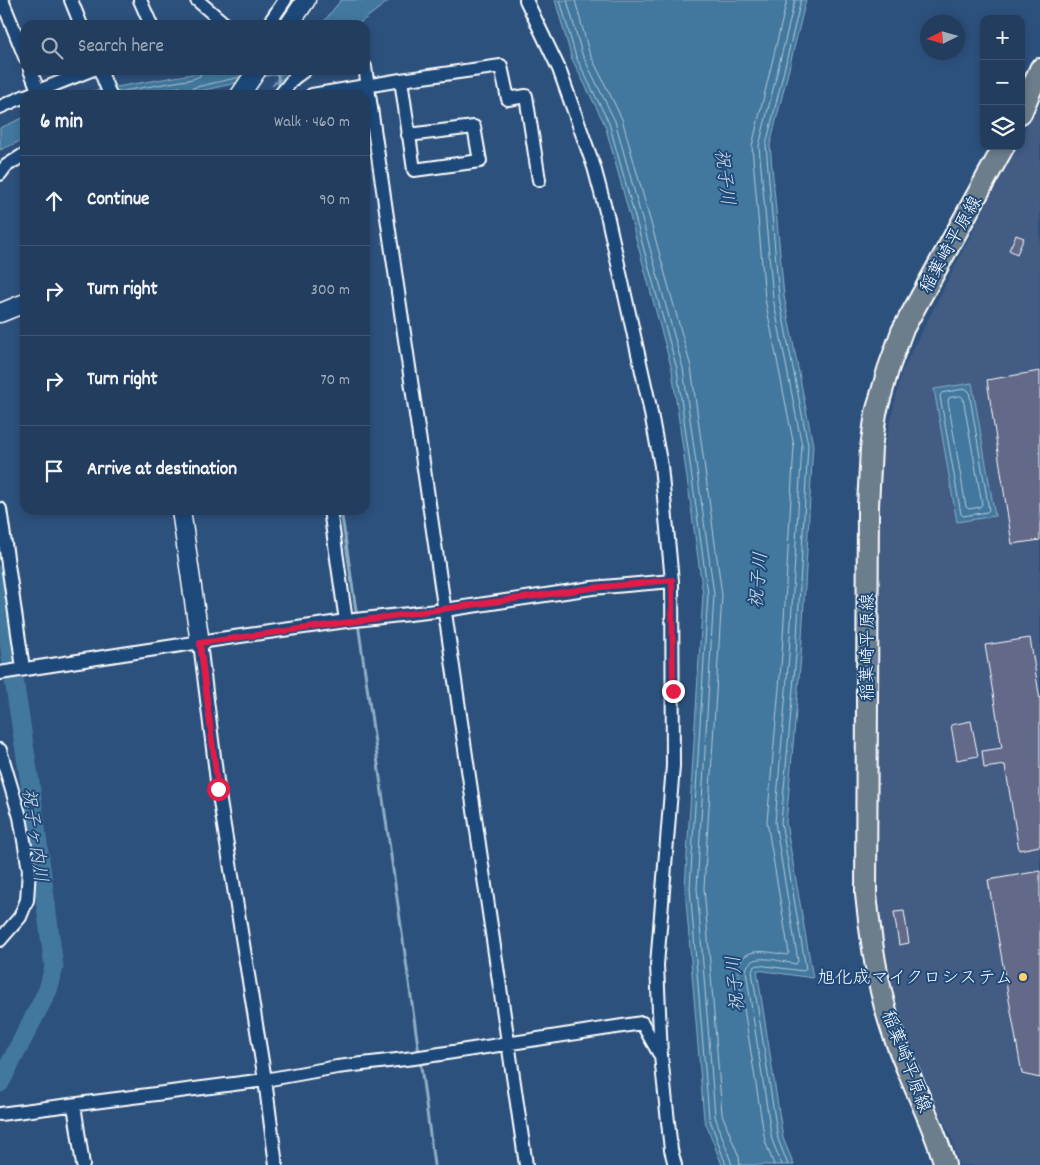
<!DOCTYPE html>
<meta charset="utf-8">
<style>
:root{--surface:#223d5e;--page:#2a4464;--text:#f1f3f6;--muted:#a2aebc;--line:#3f5673}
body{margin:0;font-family:Dekko,"Klee One",sans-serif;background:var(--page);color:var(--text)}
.controls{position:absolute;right:15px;top:15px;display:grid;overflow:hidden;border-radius:10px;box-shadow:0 2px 8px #0003}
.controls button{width:45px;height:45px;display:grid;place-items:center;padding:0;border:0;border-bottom:1px solid var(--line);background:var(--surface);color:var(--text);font:25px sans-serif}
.compass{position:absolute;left:920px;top:15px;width:45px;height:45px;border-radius:50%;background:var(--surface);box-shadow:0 2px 8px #0003;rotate:265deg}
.stop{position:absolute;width:15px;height:15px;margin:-11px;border:4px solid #e11d48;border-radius:50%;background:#fff}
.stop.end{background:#e11d48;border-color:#fff;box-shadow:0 1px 5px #0008}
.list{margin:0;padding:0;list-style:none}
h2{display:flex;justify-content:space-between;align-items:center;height:65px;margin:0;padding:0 20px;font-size:21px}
h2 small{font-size:16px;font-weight:400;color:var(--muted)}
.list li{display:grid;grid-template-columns:32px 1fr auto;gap:15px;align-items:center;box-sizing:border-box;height:90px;padding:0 20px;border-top:1px solid var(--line)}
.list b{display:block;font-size:19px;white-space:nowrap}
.list em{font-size:16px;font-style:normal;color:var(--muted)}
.icon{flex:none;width:28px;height:28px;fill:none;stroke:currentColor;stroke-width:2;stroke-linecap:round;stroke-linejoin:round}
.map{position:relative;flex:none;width:1040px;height:1165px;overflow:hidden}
.search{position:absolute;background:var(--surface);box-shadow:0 2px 8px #0003;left:20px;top:20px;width:350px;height:55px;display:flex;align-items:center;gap:12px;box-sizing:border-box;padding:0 18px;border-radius:15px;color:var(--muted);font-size:19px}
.panel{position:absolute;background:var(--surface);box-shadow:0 2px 8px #0003;left:20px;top:90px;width:350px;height:425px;border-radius:15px}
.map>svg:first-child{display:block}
.built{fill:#425c84}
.water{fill:#42789e;stroke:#8eaec5}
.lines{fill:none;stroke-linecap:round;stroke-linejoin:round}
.shore{stroke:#b3c9d8;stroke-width:1}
.stream{stroke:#8eaec5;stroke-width:3}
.river{stroke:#42789e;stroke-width:19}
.building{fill:#646b89;stroke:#fff}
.street-casing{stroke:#fff;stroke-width:16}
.secondary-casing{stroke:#fff;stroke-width:21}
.primary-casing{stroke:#fff;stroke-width:24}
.street{stroke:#1f4a7a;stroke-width:12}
.secondary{stroke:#1f4a7a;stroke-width:18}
.primary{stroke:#6c7d8b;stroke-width:20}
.route{stroke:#e11d48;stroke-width:6}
.poi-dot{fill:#ffd166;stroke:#1f4a7a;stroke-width:2}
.labels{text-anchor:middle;stroke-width:4;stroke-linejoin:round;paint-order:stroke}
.street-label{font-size:18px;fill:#fff;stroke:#1f4a7a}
.poi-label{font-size:18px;fill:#fff;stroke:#1f4a7a;text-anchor:end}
.water-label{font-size:19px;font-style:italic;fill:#d0dde7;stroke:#1f4a7a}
</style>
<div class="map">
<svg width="1040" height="1165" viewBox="0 0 1040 1165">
<rect width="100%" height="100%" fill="#2d517d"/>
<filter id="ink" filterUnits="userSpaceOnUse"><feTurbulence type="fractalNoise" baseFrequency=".02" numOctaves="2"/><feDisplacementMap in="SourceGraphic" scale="10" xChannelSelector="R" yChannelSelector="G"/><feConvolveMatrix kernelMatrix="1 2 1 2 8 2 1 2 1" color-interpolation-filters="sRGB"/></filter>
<g filter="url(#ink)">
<path class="built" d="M1040 99V1165H959L951 1136 915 1065 887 972 875 895 876 483 902 371 1016 146H1021V136Z"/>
<path class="water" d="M341 0H390L357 25H321Z
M555 0H806L770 145 784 296 813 445 801 656 786 823 813 978 757 970 783 1138 794 1165H722L704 1119 685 888 703 594 672 370 605 125 572 59Z
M203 70H295L272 86 282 73 182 95H79L87 92 192 74Z
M25 117V139L0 150V128Z
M972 383 995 516 957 522 934 389Z"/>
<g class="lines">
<path class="shore" d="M560 0 576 57 609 123 677 369 708 594 690 888 709 1117 726 1165
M567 0 582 54 615 121 683 368 714 594 697 888 715 1116 732 1165
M575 0 589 52 622 119 691 367 722 595 704 888 722 1114 739 1157 740 1165
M117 92 193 79 200 76 201 70
M135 95 180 87 182 89V95
M188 95 189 91 192 88 240 77
M966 389 969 391 989 510 987 512 963 516 961 514 940 396 942 393Z
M961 396 963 398 982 504 980 507 969 509 966 507 948 401 949 398Z
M774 1165 765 1141 738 971C741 944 768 952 787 955L789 953 767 822 782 654 794 446 765 299 752 146 787 0
M782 1165 772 1140 746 971C749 950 781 962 796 964L798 961 775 822 789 655 802 446 773 298 759 146 795 0
M788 1165 778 1139 752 971 754 967 758 965 803 971 806 969 781 822 796 655 808 445 779 297 766 145 801 0"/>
<path class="stream" d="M277 70 279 84
M341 510 357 617
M358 623 419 1053
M420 1059 434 1165"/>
<path class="river" d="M0 575 14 680 30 783 54 967 48 990 0 1083"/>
</g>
<path class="building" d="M1016 235 1024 238 1017 254 1009 250Z
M1040 371V540L1012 544 987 380Z
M1030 638 1040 700V846L1019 850 1005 765 984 768 982 751 1002 748 985 645Z
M971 721 978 756 957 760 951 725Z
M1040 871V1078L1022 1074 988 880Z
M904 911 909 943 899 945 894 912Z"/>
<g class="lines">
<defs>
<path id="street" d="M2 0 25 57
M71 0 81 25
M140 0 151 25
M197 0 226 25
M526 0 559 69 594 167 608 219 649 403 661 466 672 581 673 766 657 965 661 1056 671 1150 675 1165
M268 25 285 0
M365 67 526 1165
M30 70 38 90
M100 70 110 95
M401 80 414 170 480 161 474 127 408 135
M28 95 91 70
M280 95 294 78 305 70
M312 95 401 80 501 66 508 99 526 96 539 180
M0 107 25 96
M0 174 6 166 25 154
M0 509 23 668
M330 510 346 621
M200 643 218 789 265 1080 276 1165
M0 673 220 639 346 621 445 610 592 588 672 581
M0 750 20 817 29 870 27 900 20 917 0 940
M74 1105 83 1165
M0 1114 265 1080 337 1067 414 1058 642 1023 659 1053"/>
<path id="secondary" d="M289 25 306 0
M240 95 257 70
M0 313 25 303
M181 510 200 643"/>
<path id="primary" d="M1021 113 1040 69
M945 1165C932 1118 907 1076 892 1030 877 986 871 940 866 894L868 506 871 448 876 413 888 370 902 331 1004 146"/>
</defs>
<use href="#street" class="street-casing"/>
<use href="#secondary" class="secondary-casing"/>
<use href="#primary" class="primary-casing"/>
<use href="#street" class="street"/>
<use href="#secondary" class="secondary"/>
<use href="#primary" class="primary"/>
</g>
</g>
<g class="lines" filter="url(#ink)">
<path class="route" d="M218 789 200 643 592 588 672 580 673 691"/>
</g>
<circle class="poi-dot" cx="1023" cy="977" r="5"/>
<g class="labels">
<g class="street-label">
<text transform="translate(950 244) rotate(-61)" y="6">稲葉崎平原線</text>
<text transform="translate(867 647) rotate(-90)" y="6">稲葉崎平原線</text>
<text transform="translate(907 1061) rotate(69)" y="6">稲葉崎平原線</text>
</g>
<g class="poi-label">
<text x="1013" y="983">旭化成マイクロシステム</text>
</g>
<g class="water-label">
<text transform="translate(726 177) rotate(83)" y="7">祝子川</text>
<text transform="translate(757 580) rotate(-85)" y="7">祝子川</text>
<text transform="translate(36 835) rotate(82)" y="7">祝子ヶ内川</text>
<text transform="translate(734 984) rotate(-95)" y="7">祝子川</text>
</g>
</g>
</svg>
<div class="controls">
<button>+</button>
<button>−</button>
<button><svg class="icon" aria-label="layers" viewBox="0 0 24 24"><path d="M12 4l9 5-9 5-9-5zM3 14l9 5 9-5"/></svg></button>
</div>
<svg class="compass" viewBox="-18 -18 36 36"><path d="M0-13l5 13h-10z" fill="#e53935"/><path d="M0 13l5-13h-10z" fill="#a2aebc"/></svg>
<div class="stop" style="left:218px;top:789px"></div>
<div class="stop end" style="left:673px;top:691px"></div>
<div class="search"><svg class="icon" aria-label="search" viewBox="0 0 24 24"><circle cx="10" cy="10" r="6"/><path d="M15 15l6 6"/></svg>Search here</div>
<section class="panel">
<h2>6 min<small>Walk · 460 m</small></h2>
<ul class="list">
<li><svg class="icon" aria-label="ahead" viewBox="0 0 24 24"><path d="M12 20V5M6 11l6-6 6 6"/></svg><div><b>Continue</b></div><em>90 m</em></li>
<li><svg class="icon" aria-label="right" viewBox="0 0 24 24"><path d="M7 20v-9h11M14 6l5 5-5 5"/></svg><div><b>Turn right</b></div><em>300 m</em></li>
<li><svg class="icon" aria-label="right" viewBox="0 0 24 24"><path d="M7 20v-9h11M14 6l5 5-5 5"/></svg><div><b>Turn right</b></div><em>70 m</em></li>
<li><svg class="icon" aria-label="arrive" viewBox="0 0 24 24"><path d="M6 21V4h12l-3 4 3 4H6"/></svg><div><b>Arrive at destination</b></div></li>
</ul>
</section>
</div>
